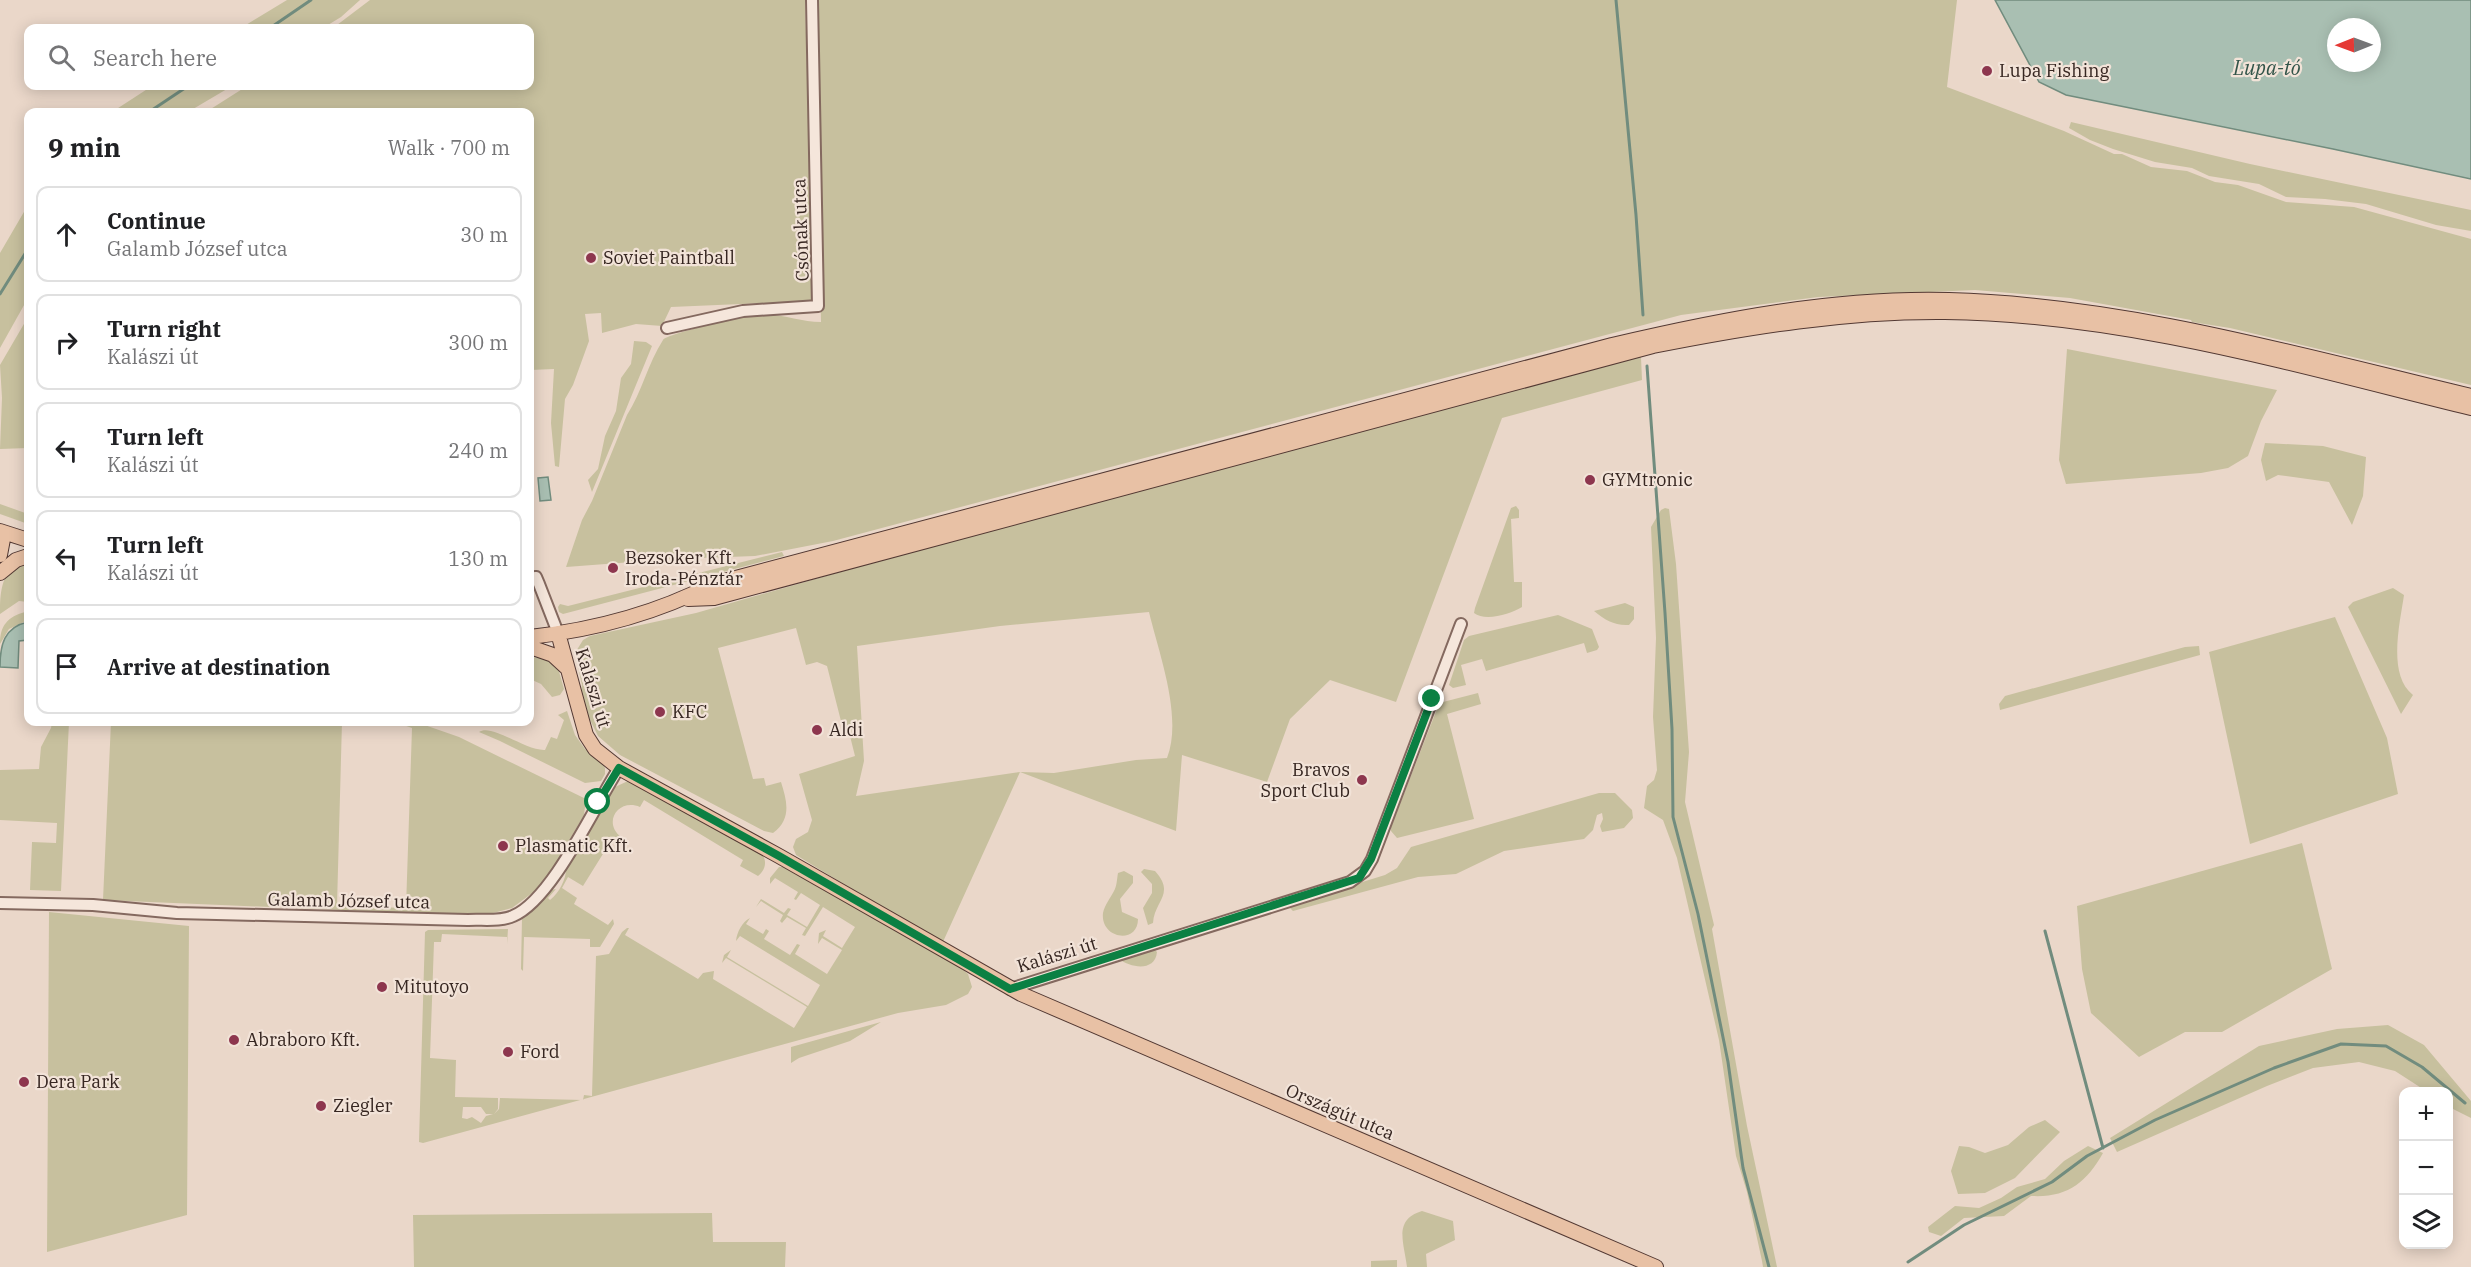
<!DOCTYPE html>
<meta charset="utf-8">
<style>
:root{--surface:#fff;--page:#f6f6f6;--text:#202124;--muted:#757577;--line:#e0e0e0}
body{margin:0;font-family:"IBM Plex Serif",serif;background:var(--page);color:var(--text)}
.controls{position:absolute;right:18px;bottom:18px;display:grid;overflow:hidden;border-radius:12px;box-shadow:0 3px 15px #0003}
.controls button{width:54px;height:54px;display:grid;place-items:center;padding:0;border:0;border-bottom:2px solid var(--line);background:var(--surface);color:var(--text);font:30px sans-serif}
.compass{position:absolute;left:2327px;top:18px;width:54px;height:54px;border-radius:50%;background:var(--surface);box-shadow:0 3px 15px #0003;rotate:269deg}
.stop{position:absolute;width:18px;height:18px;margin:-14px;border:4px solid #0b8043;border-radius:50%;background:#fff}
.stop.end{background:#0b8043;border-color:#fff;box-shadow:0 2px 6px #0008}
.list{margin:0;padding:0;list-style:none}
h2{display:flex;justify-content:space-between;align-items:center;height:78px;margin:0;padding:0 24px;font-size:26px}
h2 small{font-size:20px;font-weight:400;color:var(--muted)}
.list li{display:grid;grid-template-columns:39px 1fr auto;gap:18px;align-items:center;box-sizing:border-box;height:96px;margin:0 12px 12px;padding:0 12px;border:2px solid var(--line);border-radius:12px}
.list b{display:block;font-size:22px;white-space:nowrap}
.list p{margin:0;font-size:20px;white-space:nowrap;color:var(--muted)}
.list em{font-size:20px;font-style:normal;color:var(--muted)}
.icon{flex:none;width:33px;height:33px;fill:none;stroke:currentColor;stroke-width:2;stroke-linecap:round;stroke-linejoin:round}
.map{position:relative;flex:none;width:2471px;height:1267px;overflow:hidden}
.search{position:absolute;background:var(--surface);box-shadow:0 3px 15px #0003;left:24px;top:24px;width:510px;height:66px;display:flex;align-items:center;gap:15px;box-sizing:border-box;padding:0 21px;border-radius:12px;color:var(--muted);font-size:22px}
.panel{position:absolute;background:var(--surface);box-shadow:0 3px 15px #0003;left:24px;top:108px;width:510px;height:618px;border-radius:12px}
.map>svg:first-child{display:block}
.green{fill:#c7c09e;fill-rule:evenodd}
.water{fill:#a9bfb2;stroke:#718c7e;stroke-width:1.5;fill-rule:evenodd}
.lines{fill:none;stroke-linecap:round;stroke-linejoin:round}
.stream{stroke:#718c7e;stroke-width:3}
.minor-casing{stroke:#84695f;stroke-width:14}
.major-casing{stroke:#533933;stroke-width:16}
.minor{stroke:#f5e6db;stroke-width:10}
.major{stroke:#e8c1a5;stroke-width:14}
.route{stroke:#0b8043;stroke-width:8}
.poi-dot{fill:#8d364e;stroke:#f2e3d8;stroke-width:2}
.labels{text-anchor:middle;stroke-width:4.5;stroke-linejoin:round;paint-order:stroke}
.poi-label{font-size:18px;fill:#362621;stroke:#f2e3d8;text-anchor:start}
.street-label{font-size:18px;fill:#362621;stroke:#f2e3d8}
.water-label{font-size:20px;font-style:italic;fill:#325449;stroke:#f2e3d8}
</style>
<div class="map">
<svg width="2471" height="1267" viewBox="0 0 2471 1267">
<rect width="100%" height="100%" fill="#ead7c9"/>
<path class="green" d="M287 0H360L341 17 323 28H241Z
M370 0H805L814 301 671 307 662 326 636 324 602 333 601 313 585 314 589 341 573 385 565 399 559 467 555 466 551 423 554 369 530 370V112H206L247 86H530V28H333Z
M814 0H1957L1947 87 2064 131 2114 154H2122L2151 167 2187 171 2215 182 2238 185 2286 202 2354 207 2471 239V385L2230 328 2192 322 2191 320 2070 298 1975 290 1818 297 1681 315 833 541 755 556 672 559 566 567 582 520 592 501 627 415C642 392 648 363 663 340 668 333 754 314 766 314 785 315 803 322 821 322Z
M152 86H232L188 112H112Z
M2071 122 2250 164 2471 210V231L2436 225 2366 204 2325 199 2286 197 2259 184 2209 176 2192 168 2155 162 2113 149 2090 140 2069 128Z
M28 205V298L0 348V253Z
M28 317V448L0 449 2 398 0 365Z
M634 341 646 342 652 346 592 492 588 480 598 469 605 436 616 411 621 378 631 364Z
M2067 349 2277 390 2261 421 2248 456 2228 468 2201 473 2066 484 2059 460Z
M1641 357 1642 380 1502 418 1396 702 1330 680 1290 719 1267 782 1182 755 1176 831 1020 772 942 944 796 855 793 847 796 839 808 832 812 820 799 774 855 756 848 728 843 729 827 666 817 662 806 665 796 628 718 648 753 779 764 778 766 786 781 782C787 801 792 819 773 833L764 831 620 755 598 736 589 718 581 692 582 685 575 653 583 640 590 636 696 613 952 540ZM1149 612C1159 654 1183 717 1167 758L1136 760 1054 773 1020 772 856 796 864 761 857 646 1000 626Z
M2265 443 2323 446 2366 457 2363 496 2352 525 2329 482 2278 475 2266 481 2261 460Z
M0 504 28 514V524L0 514Z
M1516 506 1519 510V518L1511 519 1514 582H1522V607C1511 614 1485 622 1474 613L1475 608 1511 508Z
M1665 508 1669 509 1676 564 1689 752 1685 802 1714 925 1712 929 1747 1126 1777 1267H1763L1762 1261 1747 1192 1736 1156 1719 1040 1677 858 1663 820 1644 808 1647 786 1654 780 1657 770 1653 717 1656 638 1651 527 1661 510Z
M782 552 784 556 563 614 559 612 558 607 560 604 568 606Z
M28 562V602L19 601 0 614C0 599 0 577 14 567 17 564 24 563 28 562Z
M2393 588 2404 595C2400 623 2387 675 2413 695L2401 714 2348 607 2353 602Z
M1625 603 1634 607V619L1629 625C1615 626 1605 620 1594 611Z
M25 612 28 613V620L9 629 0 644C0 626 7 617 25 612Z
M1558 615 1592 629 1599 647 1597 650 1587 653 1584 643 1486 671 1482 659 1461 665 1466 685 1453 688 1449 685 1464 640 1469 636Z
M2335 617 2387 738 2398 794 2250 844 2209 652Z
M2199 646 2200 655 2000 710 1999 704 2005 696 2185 647Z
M530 657 552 659 558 668 564 689 560 695 552 697 541 684 530 679Z
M1478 693 1481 704 1447 714 1474 819 1397 838 1391 831V827L1437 709 1443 702Z
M567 711 575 735 585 749 601 761 605 768V774L601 781 585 783 500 741 479 732C492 723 525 751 545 750L551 737 557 739 564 720 558 715Z
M52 722H69L61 891 30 890 32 842 56 843 57 823 0 820V770L39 769 41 747 51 728Z
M111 722H342L337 906 406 908 412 728 395 722H416L459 737 586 799 584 815 543 885 512 908 482 916 103 900Z
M628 781 634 782 763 855C767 863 765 870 758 876L740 866 743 860 644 800 640 807C619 798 602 822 621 837L617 844 611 841 583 886 568 877 562 888 577 898 574 904 608 925 613 919 614 924 600 947H590V939L524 937 523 971 521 969 522 918 551 890 556 889 548 898 550 900C560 892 567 878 566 866L615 787Z
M1599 793H1615L1632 810 1633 818 1624 828 1602 832 1600 826 1603 819 1602 813 1597 815 1593 830 1584 839 1504 851 1456 874 1418 877 1293 911 1290 908 1291 904 1385 875 1397 868 1411 847Z
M2302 843 2332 969 2222 1032H2185L2139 1057 2091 1013 2082 969 2077 906Z
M779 867H785L959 966 968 974 972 987 968 994 946 1005 898 1013 423 1143 419 1142 425 932 428 930 508 929 507 944V937L442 934 441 942H434L430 1058 456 1060 455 1097 498 1098V1109L494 1114 499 1109 500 1098 583 1100 584 1095 592 1096 596 956 609 954 622 932 627 928H629L625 935 698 979 703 973 714 971 713 979 794 1028 807 1007 726 958 722 963 724 955 731 950 727 957 808 1006 820 985 740 936 736 941C737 932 742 922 750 918L746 924 763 934 766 929 769 931 764 939 790 955 797 944 800 945 795 954 827 974 842 950 822 938 818 944 819 933 826 930 823 936 842 948 855 927 823 907 805 936 802 935 806 928 787 917 782 923 780 921 783 915 761 901 756 907 761 899 784 913 788 908 791 909 787 915 807 927 820 905 801 893 796 900 794 899 798 892 775 878 770 884V878ZM463 1107H481L486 1114H493L486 1116 481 1123 472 1117 467 1119 462 1118Z
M1144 869 1155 871C1176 894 1154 901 1153 923L1148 925 1143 908 1152 893V884L1141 872Z
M1124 871 1133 876V883L1120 899 1122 912 1138 919C1138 945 1100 939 1103 913 1105 904 1110 899 1114 891 1117 886 1117 878 1118 873Z
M49 912 189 926 187 1215 47 1252Z
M1153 948 1157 952C1155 972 1131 968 1119 959Z
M881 1022 850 1041 799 1058 791 1063V1047Z
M2388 1025 2424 1045 2471 1101V1118L2449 1107 2448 1092 2426 1091 2395 1071 2359 1062 2313 1068 2267 1086 2117 1152 2110 1138 2259 1046 2337 1029Z
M2045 1120 2060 1132 2015 1178 1985 1193 1958 1194 1951 1171 1959 1146 1969 1147 1985 1153 2008 1145 2029 1127Z
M2088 1146 2103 1153C2086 1183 2067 1198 2031 1196L2004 1216 1964 1218 1941 1236 1929 1232 1928 1227 1955 1206 1979 1208 2001 1198 2017 1187 2045 1179 2064 1161Z
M1422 1211 1453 1221 1455 1240 1426 1254 1427 1267H1407C1404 1242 1393 1220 1422 1211Z
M712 1213 713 1242H786L785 1267H414L413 1215Z
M1397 1260V1267H1371V1261Z"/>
<path class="water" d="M1995 0H2471V179L2333 149 2066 95 2039 82ZM2336 27H2372V63H2336Z
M548 477 551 500 540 501 538 478Z
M28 622V640L19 641 18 668 0 667C0 645 4 627 28 622Z"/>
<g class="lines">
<path class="stream" d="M1616 0 1636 215 1643 315
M270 28 311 0
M149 112 188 86
M0 294 28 249
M1647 366 1665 613 1672 729 1673 817 1698 914 1728 1062 1743 1168 1769 1267
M2045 931 2103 1148
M1908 1262 1964 1225 2052 1182 2087 1156 2155 1120 2274 1068 2341 1044 2386 1046 2422 1067 2465 1103"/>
<defs>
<path id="minor" d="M667 328 743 311 818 306 812 0
M530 578 536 577 539 584 558 633
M0 903 93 905 177 913 468 920C481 919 501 922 513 916 552 900 595 805 619 768
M1010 989 1350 882 1365 871 1372 859 1461 624"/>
<path id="major" d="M0 531 28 540
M0 534 3 539 0 555
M0 573 16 560 28 556
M688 599 714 598 1653 346C1749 327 1847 311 1945 312 2124 314 2299 366 2471 408
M558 633 586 735 595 749 619 768 779 856 1021 994 1656 1267
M530 637C592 630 657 613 713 584L1612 345C1723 319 1835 297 1949 300 2127 305 2299 355 2471 396
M530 647 553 655 566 667"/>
</defs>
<use href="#minor" class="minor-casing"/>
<use href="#major" class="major-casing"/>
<use href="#minor" class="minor"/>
<use href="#major" class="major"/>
</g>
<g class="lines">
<path class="route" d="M598 802 619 768 779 856 1010 989 1359 878 1371 859 1432 699"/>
</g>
<g class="poi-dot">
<circle cx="1987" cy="71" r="6"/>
<circle cx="591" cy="258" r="6"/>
<circle cx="1590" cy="480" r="6"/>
<circle cx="613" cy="568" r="6"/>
<circle cx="660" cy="712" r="6"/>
<circle cx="817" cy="730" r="6"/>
<circle cx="1362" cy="780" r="6"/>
<circle cx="503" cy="846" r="6"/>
<circle cx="382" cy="987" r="6"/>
<circle cx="234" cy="1040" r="6"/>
<circle cx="508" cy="1052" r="6"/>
<circle cx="24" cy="1082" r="6"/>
<circle cx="321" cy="1106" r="6"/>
</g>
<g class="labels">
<g class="poi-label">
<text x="1999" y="77">Lupa Fishing</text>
<text x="603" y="264">Soviet Paintball</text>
<text x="1602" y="486">GYMtronic</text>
<text x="625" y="564">Bezsoker Kft.<tspan x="625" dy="21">Iroda-Pénztár</tspan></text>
<text x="672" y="718">KFC</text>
<text x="829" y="736">Aldi</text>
<text x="1350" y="776" text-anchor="end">Bravos<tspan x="1350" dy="21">Sport Club</tspan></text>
<text x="515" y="852">Plasmatic Kft.</text>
<text x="394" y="993">Mitutoyo</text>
<text x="246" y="1046">Abraboro Kft.</text>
<text x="520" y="1058">Ford</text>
<text x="36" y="1088">Dera Park</text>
<text x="333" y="1112">Ziegler</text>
</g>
<g class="street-label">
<text transform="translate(801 230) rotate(-92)" y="6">Csónak utca</text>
<text transform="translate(593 688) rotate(73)" y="6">Kalászi út</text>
<text transform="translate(349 901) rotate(1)" y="6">Galamb József utca</text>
<text transform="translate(1057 955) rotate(-17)" y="6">Kalászi út</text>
<text transform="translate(1340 1112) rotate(23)" y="6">Országút utca</text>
</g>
<g class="water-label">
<text x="2267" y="75">Lupa-tó</text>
</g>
</g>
</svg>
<div class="controls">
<button>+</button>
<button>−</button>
<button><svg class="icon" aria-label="layers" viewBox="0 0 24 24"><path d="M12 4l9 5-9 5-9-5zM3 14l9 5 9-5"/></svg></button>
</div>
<svg class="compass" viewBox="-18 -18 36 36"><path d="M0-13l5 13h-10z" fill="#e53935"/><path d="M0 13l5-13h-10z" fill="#757577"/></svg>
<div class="stop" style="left:598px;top:802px"></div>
<div class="stop end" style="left:1432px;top:699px"></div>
<div class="search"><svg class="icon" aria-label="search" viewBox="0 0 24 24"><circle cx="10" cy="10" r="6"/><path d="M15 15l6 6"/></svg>Search here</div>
<section class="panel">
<h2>9 min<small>Walk · 700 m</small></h2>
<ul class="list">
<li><svg class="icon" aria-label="ahead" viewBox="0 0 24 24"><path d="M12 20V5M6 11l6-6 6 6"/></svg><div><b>Continue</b><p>Galamb József utca</p></div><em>30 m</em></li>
<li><svg class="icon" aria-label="right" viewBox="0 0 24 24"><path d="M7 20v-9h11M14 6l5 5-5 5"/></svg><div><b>Turn right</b><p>Kalászi út</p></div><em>300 m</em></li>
<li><svg class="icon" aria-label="left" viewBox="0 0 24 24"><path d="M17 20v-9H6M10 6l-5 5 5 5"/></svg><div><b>Turn left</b><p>Kalászi út</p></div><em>240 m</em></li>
<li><svg class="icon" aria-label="left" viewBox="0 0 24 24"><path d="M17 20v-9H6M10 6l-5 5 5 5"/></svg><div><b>Turn left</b><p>Kalászi út</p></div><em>130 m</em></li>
<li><svg class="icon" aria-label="arrive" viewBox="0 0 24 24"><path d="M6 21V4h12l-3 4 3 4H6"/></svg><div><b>Arrive at destination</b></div></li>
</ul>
</section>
</div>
